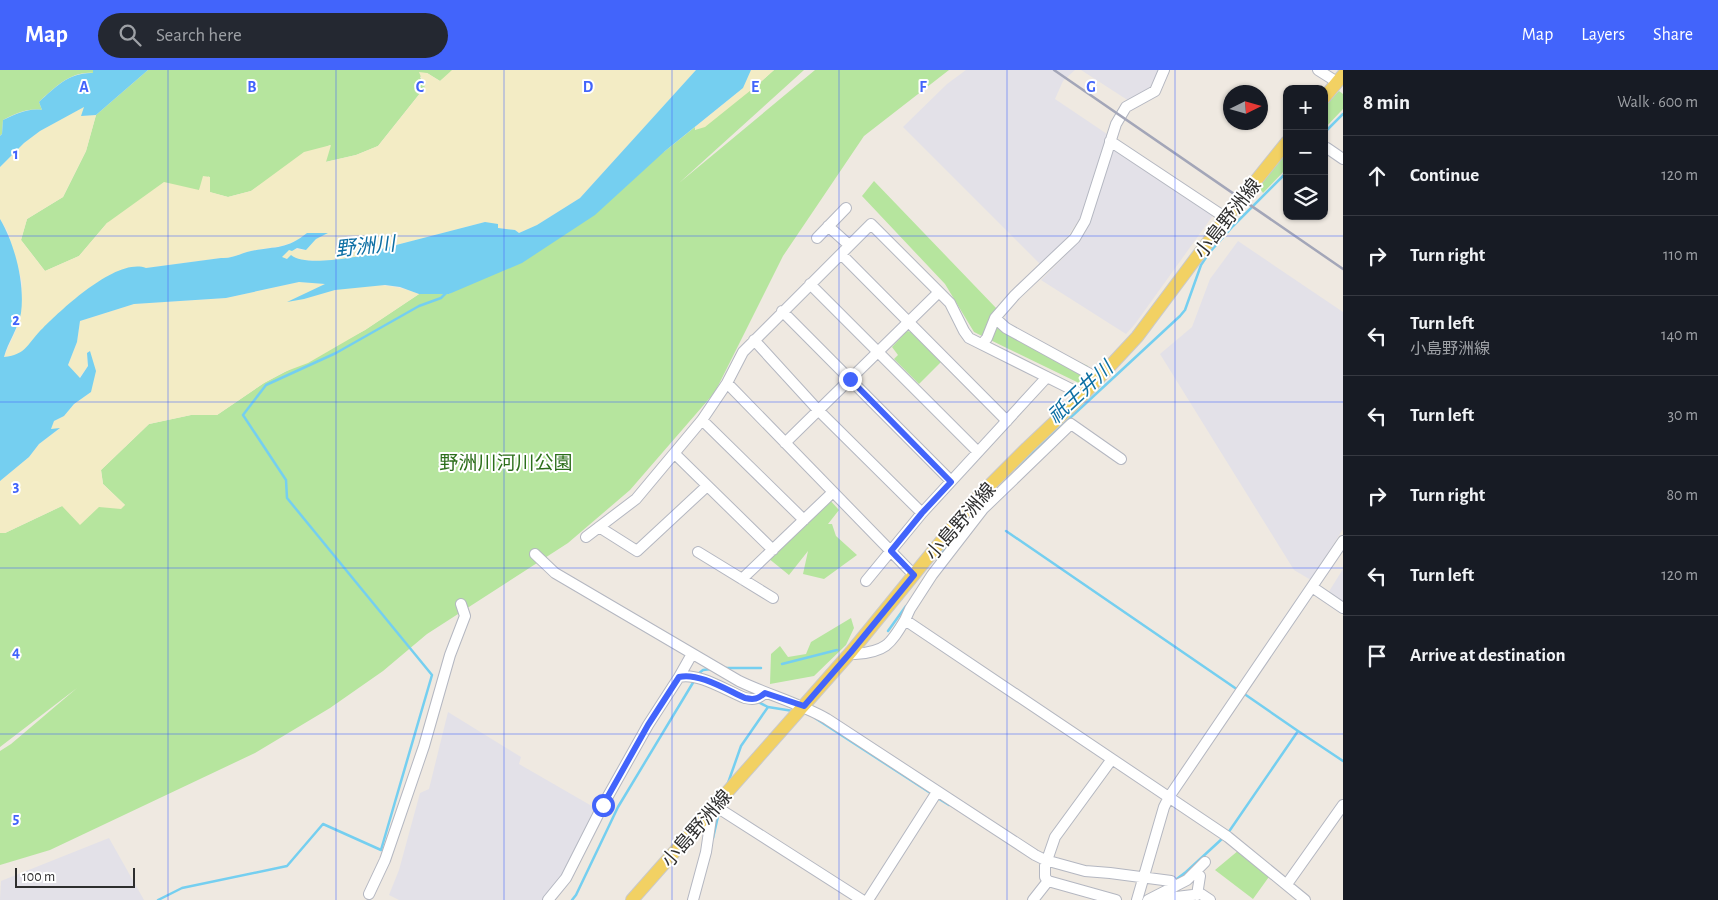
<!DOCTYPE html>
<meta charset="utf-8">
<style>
:root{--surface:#171b24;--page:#242831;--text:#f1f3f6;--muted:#9ea1a6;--line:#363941;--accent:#4264fb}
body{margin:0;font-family:"Alegreya Sans","Noto Sans JP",sans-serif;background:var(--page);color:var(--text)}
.controls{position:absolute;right:15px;top:15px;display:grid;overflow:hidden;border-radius:10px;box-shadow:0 1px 4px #0004}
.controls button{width:45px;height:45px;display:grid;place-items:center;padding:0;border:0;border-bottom:1px solid var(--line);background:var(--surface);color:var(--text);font:25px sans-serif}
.compass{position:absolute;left:1223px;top:15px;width:45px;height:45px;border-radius:50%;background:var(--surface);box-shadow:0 1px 4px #0004;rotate:85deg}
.scale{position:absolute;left:15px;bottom:12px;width:120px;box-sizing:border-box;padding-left:5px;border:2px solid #2e2e2e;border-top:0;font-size:14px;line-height:18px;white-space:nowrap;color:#2e2e2e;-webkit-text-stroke:4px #fff;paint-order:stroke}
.stop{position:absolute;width:15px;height:15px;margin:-11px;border:4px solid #4264fb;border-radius:50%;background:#fff}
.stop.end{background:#4264fb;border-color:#fff;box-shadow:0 1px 5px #0008}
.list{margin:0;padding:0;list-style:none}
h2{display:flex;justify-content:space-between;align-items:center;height:65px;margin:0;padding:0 20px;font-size:21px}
h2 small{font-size:16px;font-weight:400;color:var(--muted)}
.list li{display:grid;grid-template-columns:32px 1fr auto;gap:15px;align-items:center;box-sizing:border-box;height:80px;padding:0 20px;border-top:1px solid var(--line)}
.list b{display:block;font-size:19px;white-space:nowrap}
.list p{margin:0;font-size:16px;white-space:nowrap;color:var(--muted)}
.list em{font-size:16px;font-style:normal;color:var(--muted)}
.icon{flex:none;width:28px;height:28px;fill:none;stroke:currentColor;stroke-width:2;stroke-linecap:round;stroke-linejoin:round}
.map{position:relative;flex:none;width:1343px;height:830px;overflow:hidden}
header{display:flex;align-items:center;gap:30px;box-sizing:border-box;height:70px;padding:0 25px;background:var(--accent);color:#fff}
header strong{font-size:24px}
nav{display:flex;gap:28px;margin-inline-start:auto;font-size:18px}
.search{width:350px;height:45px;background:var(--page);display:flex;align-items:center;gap:12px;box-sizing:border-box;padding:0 18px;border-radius:28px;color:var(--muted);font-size:19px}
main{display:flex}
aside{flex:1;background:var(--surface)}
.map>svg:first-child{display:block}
.industrial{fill:#e3e1e8}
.green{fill:#b6e59e}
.sand{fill:#f3ecc5}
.water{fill:#75cff0}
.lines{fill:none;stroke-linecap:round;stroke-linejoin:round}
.stream{stroke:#75cff0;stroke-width:2.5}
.minor-casing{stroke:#b4b7c1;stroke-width:12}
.major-casing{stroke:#c9c9c9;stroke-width:14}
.minor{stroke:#fff;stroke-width:10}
.major{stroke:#f2d163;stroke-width:12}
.rail{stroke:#a3a6b8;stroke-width:2.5}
.route{stroke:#4264fb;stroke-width:6}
.grid{fill:none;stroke:#4264fb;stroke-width:1;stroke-opacity:0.55}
.labels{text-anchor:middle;stroke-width:4;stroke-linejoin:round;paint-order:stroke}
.street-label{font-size:19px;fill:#2e2e2e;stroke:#fff}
.park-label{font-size:19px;fill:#2c6e1b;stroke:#fff}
.water-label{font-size:20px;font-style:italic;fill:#0d6fa3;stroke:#fff}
.grid-label{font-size:16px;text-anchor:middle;font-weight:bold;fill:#4264fb;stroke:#fff;stroke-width:4;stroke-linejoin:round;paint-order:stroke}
</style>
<header>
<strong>Map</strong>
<div class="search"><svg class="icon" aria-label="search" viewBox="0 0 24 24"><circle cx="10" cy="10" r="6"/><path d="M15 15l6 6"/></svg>Search here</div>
<nav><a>Map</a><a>Layers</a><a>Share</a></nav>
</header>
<main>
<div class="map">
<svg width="1343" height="830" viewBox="0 0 1343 830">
<rect width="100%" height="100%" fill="#efe9e1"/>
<path class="industrial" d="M966 0H1075L1063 11 1055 29 1107 64 1091 123 1080 148 1060 178 1042 196 903 57 947 14Z
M1081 0H1159L1149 20 1129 31Z
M1113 79 1214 144 1135 254 1126 264 1041 210 1065 186 1081 162 1110 80Z
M1238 171 1343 242V459L1311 510 1294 500 1160 284 1192 257 1210 209Z
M1343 499V533L1328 523Z
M448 642 521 687 519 694 597 739 555 818 546 830H399L389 825 399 800 420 723 429 719Z
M109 768 144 830H0L1 811Z"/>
<path class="green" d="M0 0H93V3C71 1 55 17 39 32L42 40C27 38 17 43 3 50L2 64 0 66Z
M148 0H452L453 1 440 11 427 3 420 7 425 17 378 76 356 85 325 92 330 75 278 103 251 121 228 127 209 122V106L199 120 107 153 79 186 45 201 21 170 27 149 63 127 86 81 96 45Z
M774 0H804L679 113 815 0H949L864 66 783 186 715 322 630 420 568 473 427 564 383 601 330 638 255 683 50 780 0 795V681L11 674 77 618 0 677V463H5L62 436 99 437 125 435 103 414 101 400 149 354 191 345H217L264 313 365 260 419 224H449L665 81 695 57V60L756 16Z
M1339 21 1343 24V39L1324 59V37Z
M1287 80V98L1263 123 1257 114Z
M874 111 997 239 990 251 1088 296 1081 314 974 262 945 214 862 126Z
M907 261 912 262 941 292 919 314 894 289 898 285 892 277Z
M827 427 839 440 828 454H832L836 466 857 485 824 509 803 504 808 481 789 505 768 488Z
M851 548 854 558 846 575 814 606 770 614 771 584 780 576 788 587 806 584 811 572Z
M1239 780 1271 804 1253 829 1215 800Z"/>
<path class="sand" d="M452 0H696L580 128 537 155 519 163 515 160 498 158 485 152 373 181 372 184 348 189 319 191 287 189 281 187 289 179 306 180 316 169 327 163H307C286 179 275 176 251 181 241 183 232 189 221 188L146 198 42 259 24 281 14 286 4 287 16 260 21 243 22 212 8 162 0 149V97L24 73 40 61 85 36 82 46 96 45 86 81 63 127 27 149 21 170 45 201 79 186 107 153 164 112 199 120 203 106 210 107V122L228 127 251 121 304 82 331 75 326 92 356 85 378 76 425 17 419 2 427 3 440 11Z
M751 0H774L756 16 705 57 695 60V57L743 18Z
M299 212 326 214 309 222 304 229C346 216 376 208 419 224L365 260 308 293 284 302 264 313 217 345H191L149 354 101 400 103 414 125 435 121 439 99 437 80 455 62 436 5 463H0V411L29 387 39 374 59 359H50L54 351 64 346 74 334 91 322 90 281 87 283 88 296 79 308 68 295 77 272 80 251 134 234 226 228Z"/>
<path class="water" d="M93 0H148L96 45 81 46 84 37 40 61 24 73 0 97V66L2 64 3 50C17 44 27 38 42 40L39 32C55 17 70 2 93 3Z
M696 0H751L743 18 665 81 595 145 522 193 449 224H419L400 217 385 215 335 220 304 229 287 232 325 214 299 212 226 228 134 234 80 251 77 272 68 295 80 308 88 296 87 283 90 281 96 301 91 322 74 334 64 346 54 351 51 359 60 358 39 374 29 387 0 411V149C15 174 25 214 21 243 18 259 8 272 4 287 27 285 28 272 43 258 62 239 117 187 146 198L221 188C232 189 241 183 251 181 275 176 286 180 307 163H328L316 169 306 180 297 178 292 181 289 180 282 187 287 189 291 185C305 197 354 187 372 184L373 181 485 152 498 154V158L515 160 519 163 537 155 580 128Z"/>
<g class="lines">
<path class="stream" d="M1324 63 1343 44
M1015 399 1180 246 1185 240 1201 195 1209 183 1233 156 1287 102
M980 435 1011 403
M1006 461 1238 620
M940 486 969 449
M888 561 906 536
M782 594 837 580
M726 598H761
M698 604 703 600 711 599
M1243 623 1298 661
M758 632 768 637
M815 648 932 724
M728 713 741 676 768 637 793 641
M936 727 949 735
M1228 763 1298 661 1343 691
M713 768 719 742
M1174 811 1186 802 1224 767
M158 830 182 818 287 796 323 754 381 780 432 605 287 428 286 410 243 345 266 315 336 283 419 236 441 228 446 223
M572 830 576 825 618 737 694 611"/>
<defs>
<path id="minor" d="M1318 0 1337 12
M1110 71 1226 148
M1327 78 1343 89
M828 156 849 175
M817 168 846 138
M841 184 1007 351
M810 214 978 382
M782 241 951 411
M995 248 1006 258 1099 309
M754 270 818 340 922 443
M982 274 987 268 995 248 1015 225 1075 168 1085 151 1116 54 1126 37 1155 21 1164 0
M727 313 914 505
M702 350 804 450
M785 373 939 222
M675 384 773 480
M599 457 637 481 707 416
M586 467 636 429 702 350 727 313 743 282 871 154 950 233 964 261 969 268 1083 325
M698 482 773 528
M535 484 555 503 739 611C768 625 799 633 827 649L1035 785 1045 790 1085 801 1110 803 1171 811 1174 817
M742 509 833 422
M866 511 922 443 1047 307
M1312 517 1343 538
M905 550 910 539 932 505 983 439 1071 354 1121 389
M851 582 855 584C885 582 890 575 905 550L1228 767 1305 830
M679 607 692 584
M1112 689 1055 767 1045 796V807L1048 811 1116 830
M1195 802 1200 806 1197 825
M1287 814 1343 735
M369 824 385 790 424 676 450 585 465 546 461 534
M548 830 566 808 603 735 648 655 679 607C698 602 727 621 745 628 754 630 758 629 765 623
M693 830 706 782 711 748 715 736 862 830
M868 830 937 722
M1033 830 1048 811
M1137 830 1164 737 1169 727 1343 471
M1148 830 1187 810 1205 792
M1152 830 1201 824 1210 830"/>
<path id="major" d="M1324 28 1343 5
M632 830 851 582 973 432 1027 378 1083 325 1137 267 1226 148 1287 72"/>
</defs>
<use href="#minor" class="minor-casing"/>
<use href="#major" class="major-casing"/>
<use href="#minor" class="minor"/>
<use href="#major" class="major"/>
<path class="rail" d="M1054 0 1343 199"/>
</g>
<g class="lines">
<path class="route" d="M603 735 648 655 679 607C698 602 727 620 745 628 754 630 758 629 765 623L804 636 851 582 914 505 891 481 922 443 951 412 850 309"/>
</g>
<path class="grid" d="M168 0V830M336 0V830M504 0V830M672 0V830M839 0V830M1007 0V830M1175 0V830M0 166H1343M0 332H1343M0 498H1343M0 664H1343"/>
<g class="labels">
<g class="street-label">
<text transform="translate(1227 148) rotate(-52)" y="7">小島野洲線</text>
<text transform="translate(960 451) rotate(-49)" y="7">小島野洲線</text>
<text transform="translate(696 758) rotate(-49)" y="7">小島野洲線</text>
</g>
<g class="park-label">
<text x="506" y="399">野洲川河川公園</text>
</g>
<g class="water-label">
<text transform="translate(365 176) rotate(-6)" y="7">野洲川</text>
<text transform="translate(1080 322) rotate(-43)" y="7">祇王井川</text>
</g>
</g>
<g class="grid-label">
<text x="84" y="22">A</text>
<text x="252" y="22">B</text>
<text x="420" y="22">C</text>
<text x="588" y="22">D</text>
<text x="755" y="22">E</text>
<text x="923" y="22">F</text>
<text x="1091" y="22">G</text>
<text x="16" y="89">1</text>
<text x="16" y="255">2</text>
<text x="16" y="421">3</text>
<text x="16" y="587">4</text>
<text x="16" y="753">5</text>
</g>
</svg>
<div class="controls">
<button>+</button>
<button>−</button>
<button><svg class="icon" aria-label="layers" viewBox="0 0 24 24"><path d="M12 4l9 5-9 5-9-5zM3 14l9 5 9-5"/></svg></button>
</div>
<svg class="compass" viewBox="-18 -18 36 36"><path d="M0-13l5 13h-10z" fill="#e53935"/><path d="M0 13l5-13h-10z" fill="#9ea1a6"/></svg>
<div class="scale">100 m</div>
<div class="stop" style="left:603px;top:735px"></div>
<div class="stop end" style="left:850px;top:309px"></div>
</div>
<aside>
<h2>8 min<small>Walk · 600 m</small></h2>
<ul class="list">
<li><svg class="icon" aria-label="ahead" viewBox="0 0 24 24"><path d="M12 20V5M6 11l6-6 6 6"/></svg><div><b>Continue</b></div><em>120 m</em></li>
<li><svg class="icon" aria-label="right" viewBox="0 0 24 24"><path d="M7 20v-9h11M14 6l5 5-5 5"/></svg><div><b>Turn right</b></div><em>110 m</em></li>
<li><svg class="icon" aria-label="left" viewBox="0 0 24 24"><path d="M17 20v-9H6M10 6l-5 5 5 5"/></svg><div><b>Turn left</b><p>小島野洲線</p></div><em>140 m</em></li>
<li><svg class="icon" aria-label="left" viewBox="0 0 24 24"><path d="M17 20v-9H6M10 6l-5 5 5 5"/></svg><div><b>Turn left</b></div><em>30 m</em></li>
<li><svg class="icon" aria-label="right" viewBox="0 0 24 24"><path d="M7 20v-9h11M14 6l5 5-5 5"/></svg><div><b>Turn right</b></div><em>80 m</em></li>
<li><svg class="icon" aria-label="left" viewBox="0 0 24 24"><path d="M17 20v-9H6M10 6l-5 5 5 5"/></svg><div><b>Turn left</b></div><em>120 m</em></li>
<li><svg class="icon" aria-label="arrive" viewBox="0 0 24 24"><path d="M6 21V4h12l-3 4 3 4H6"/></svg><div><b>Arrive at destination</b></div></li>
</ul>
</aside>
</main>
